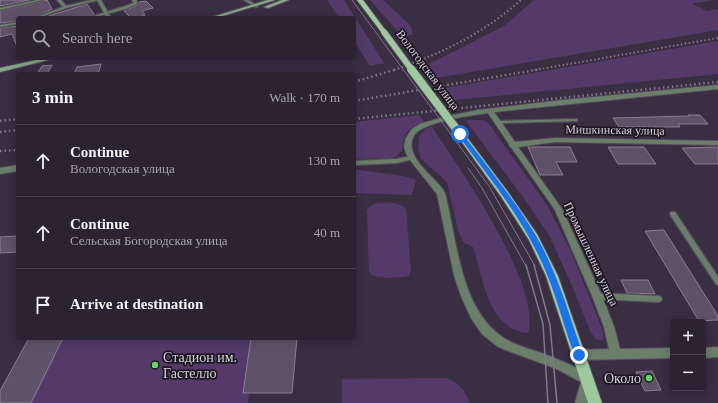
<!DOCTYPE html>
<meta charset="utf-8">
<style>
:root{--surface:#2b2232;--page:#332a3a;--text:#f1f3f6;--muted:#a6a4ac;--line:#473f4d}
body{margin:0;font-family:Georgia,serif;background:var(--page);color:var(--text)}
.controls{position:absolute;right:12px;bottom:12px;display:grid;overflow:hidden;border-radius:4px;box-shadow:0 2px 10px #0003}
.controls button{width:36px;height:36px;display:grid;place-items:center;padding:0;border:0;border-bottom:1px solid var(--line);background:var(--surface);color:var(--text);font:20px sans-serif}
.stop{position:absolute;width:12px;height:12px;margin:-9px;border:3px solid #1a73e8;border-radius:50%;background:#fff}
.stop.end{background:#1a73e8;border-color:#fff;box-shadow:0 1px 4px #0008}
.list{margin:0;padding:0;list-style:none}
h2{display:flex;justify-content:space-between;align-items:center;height:52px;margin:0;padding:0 16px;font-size:17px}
h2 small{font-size:13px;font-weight:400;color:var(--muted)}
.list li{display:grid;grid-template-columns:26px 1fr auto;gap:12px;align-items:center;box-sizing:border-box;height:72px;padding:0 16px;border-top:1px solid var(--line)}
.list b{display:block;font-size:15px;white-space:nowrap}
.list p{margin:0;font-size:13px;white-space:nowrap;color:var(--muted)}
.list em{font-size:13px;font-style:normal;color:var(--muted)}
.icon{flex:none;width:22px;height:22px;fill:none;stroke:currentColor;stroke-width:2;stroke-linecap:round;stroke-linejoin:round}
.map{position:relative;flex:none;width:718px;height:403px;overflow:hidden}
.search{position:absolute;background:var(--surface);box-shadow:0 2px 10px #0003;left:16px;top:16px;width:340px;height:44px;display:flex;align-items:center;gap:10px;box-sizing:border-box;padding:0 14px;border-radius:4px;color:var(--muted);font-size:15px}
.panel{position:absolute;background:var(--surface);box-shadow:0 2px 10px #0003;left:16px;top:72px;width:340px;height:268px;border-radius:4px}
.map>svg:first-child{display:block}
.green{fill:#553a69}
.building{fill:#5e5268;stroke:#8a7d95}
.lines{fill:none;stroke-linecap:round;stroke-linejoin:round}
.lane-casing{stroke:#554b5e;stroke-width:2.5}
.street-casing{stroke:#554b5e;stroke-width:2}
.secondary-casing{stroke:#554b5e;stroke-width:2}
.primary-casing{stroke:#554b5e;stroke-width:2}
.lane{fill:#6b7e6a;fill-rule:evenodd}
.street{fill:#6b7e6a;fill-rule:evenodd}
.secondary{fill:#89a888;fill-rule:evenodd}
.primary{fill:#a0c89f;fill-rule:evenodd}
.tram-far1{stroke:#817889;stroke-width:1}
.tram{stroke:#817889;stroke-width:1.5}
.rail-far1{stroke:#817889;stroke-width:2;stroke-dasharray:1.5 2.5;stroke-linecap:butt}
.rail{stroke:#817889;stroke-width:2.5;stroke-dasharray:1.5 3;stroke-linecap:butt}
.primary-bridge-far1-casing{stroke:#554b5e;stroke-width:8;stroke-linecap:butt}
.primary-bridge-casing{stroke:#554b5e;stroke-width:10;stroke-linecap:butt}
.primary-bridge-far1{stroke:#a0c89f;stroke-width:6}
.primary-bridge{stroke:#a0c89f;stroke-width:8}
.route{fill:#1a73e8}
.poi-dot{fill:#65d467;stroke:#1d1822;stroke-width:1.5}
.labels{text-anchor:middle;stroke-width:3.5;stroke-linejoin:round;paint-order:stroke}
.street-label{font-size:12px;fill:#d7d0dd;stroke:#1d1822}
.near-poi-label{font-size:14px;fill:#d7d0dd;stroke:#1d1822;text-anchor:start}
</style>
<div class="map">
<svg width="718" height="403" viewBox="0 0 718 403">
<rect width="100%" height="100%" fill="#392e42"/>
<path class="green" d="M327 0H344L384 63 370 66 354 41V18H339Z
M370 0H383L411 26 413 34 406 37 401 35Z
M534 0H712L692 4 708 11 718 9V30L436 78 427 65 504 26Z
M718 41V74L454 100 445 88Z
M419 115 424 122C407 130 404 132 402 151L394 158 354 159V122Z
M469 120H483L489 124 547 205 570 249 603 331V340H597L591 333 572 286 550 237 523 197 466 121Z
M432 127C460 169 542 285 528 333 488 330 483 278 473 247L463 242 458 230 447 182 421 159 418 149 419 136 427 128Z
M354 169 408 177 416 180 412 195 354 193Z
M376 203C386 203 399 201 406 209L411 270 409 276C402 278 378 279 372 275 372 275 369 271 369 270L367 210 370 206Z
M29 338H297L292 393H249L248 403H0Z
M447 378C458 383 467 391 469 403H342V379Z"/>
<path class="building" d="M0 0H30L0 6Z
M47 0 52 9 32 18H18V21L0 23V11Z
M146 1 153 8 142 11 145 15 141 16 143 18H131L124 11 139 4V2Z
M87 4 94 14 86 18H42Z
M18 26V49L12 34 0 37V28Z
M101 64 98 74H74L77 67Z
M52 65 47 74H37L42 66Z
M688 115H700L708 124H678L680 127H619L613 118 689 116Z
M528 147H570L577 162H556L563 175H540Z
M608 147H644L656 164H618Z
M718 147V164H695L682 148Z
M664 230 718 316V320L699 321 645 231Z
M18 236V252L0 253V237Z
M621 280H648L655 294 627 293Z
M29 338H63L31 403H0V391Z
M251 338H297L292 393H243Z
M652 371 661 390 645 391 636 372Z"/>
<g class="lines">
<defs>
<path id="lane" d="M37 0H43L0 10V8Z
M57 0H61L66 6 92 0H98L66 8 38 18H33L63 7Z
M132 0H136L138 3 128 8 93 18H87L126 6 134 3Z
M244 0H248L258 6 255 7Z
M18 22V24L0 27V25Z
M575 119H577V121L497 123 495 122 497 121Z
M411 156 413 157V159L397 163 354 165V161L397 159Z
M671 212H675L718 277V285L716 284 671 216 670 214Z
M597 293 659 296 661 297 662 299 661 301 659 302 597 299 595 298 594 296 595 294Z"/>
<path id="street" d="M97 0H101L111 18H107Z
M718 85V89L494 112 515 142 555 138 718 141V145L555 142 518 147 562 209 602 296 614 327 620 349 673 348V358L579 360 575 359 574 355 575 351 579 350 609 349 604 327 592 296 555 210 511 147H510L509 144 488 113C472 115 425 122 415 134 410 140 411 149 414 155 421 170 437 179 445 193 457 240 460 310 504 338 516 346 531 349 544 354 560 360 576 367 591 375L593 379 587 403H575L581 382 557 369 503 349 497 346 482 334 471 318 461 296 454 275 437 194 410 160 406 153 404 146 406 138 412 129 420 124 444 117 478 110 563 100Z
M18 165V171L0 174V168Z
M718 347V357L703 358V348Z"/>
<path id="secondary" d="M268 0H275L216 18H209Z
M282 0H289L268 8 264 7Z
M46 58H56L0 72V68Z"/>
<path id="primary" d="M357 0H363L386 31V33H382Z
M460 131 463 132 508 192 537 234 558 276 602 403H588L546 276 529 240 502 198 456 134Z"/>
</defs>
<use href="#lane" class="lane-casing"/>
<use href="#street" class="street-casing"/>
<use href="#secondary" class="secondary-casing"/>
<use href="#primary" class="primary-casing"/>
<use href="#lane" class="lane"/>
<use href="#street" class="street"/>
<use href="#secondary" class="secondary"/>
<use href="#primary" class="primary"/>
<path class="tram-far1" d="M352 0 489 186 535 266
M468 168 482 188 526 266"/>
<path class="tram" d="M526 265 543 324 548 403
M534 265 550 325 557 403"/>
<path class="rail-far1" d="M394 70C441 54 484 33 521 0
M535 70 718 38"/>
<path class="rail" d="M354 82 397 69
M354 101 541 69
M354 119 718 82
M0 121 18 119
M0 132 18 130
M0 151 18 150"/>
<defs>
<path id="primary-bridge-far1" d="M384 32 412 70"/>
<path id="primary-bridge" d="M411 69 460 134"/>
</defs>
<use href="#primary-bridge-far1" class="primary-bridge-far1-casing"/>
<use href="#primary-bridge" class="primary-bridge-casing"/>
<use href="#primary-bridge-far1" class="primary-bridge-far1"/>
<use href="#primary-bridge" class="primary-bridge"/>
</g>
<path class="route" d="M458 133H462C487 166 513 198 535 234 557 271 569 314 583 355L582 358 579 360 576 358C565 332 559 304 548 277 528 225 491 180 458 135Z"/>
<g class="poi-dot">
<circle cx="155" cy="365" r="4"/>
<circle cx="649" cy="378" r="4"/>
</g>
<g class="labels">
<g class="street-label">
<text transform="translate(428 70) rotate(53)" y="4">Вологодская улица</text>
<text transform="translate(615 130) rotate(1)" y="4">Мишкинская улица</text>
<text transform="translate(591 254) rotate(65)" y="4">Промышленная улица</text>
</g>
<g class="near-poi-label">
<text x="163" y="362">Стадион им.<tspan x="163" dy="16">Гастелло</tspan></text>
<text x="641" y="383" text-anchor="end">Около</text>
</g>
</g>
</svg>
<div class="controls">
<button>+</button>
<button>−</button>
</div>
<div class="stop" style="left:460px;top:134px"></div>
<div class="stop end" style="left:579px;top:355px"></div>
<div class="search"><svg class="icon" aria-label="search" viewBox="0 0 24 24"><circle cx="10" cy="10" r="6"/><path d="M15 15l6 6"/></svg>Search here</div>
<section class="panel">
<h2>3 min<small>Walk · 170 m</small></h2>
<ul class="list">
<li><svg class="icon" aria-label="ahead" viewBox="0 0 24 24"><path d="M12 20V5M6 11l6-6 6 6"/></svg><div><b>Continue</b><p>Вологодская улица</p></div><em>130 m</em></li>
<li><svg class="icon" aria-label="ahead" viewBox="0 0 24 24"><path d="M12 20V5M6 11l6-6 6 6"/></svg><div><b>Continue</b><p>Сельская Богородская улица</p></div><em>40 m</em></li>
<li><svg class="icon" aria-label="arrive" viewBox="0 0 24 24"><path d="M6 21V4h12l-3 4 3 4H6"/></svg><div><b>Arrive at destination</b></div></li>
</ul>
</section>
</div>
